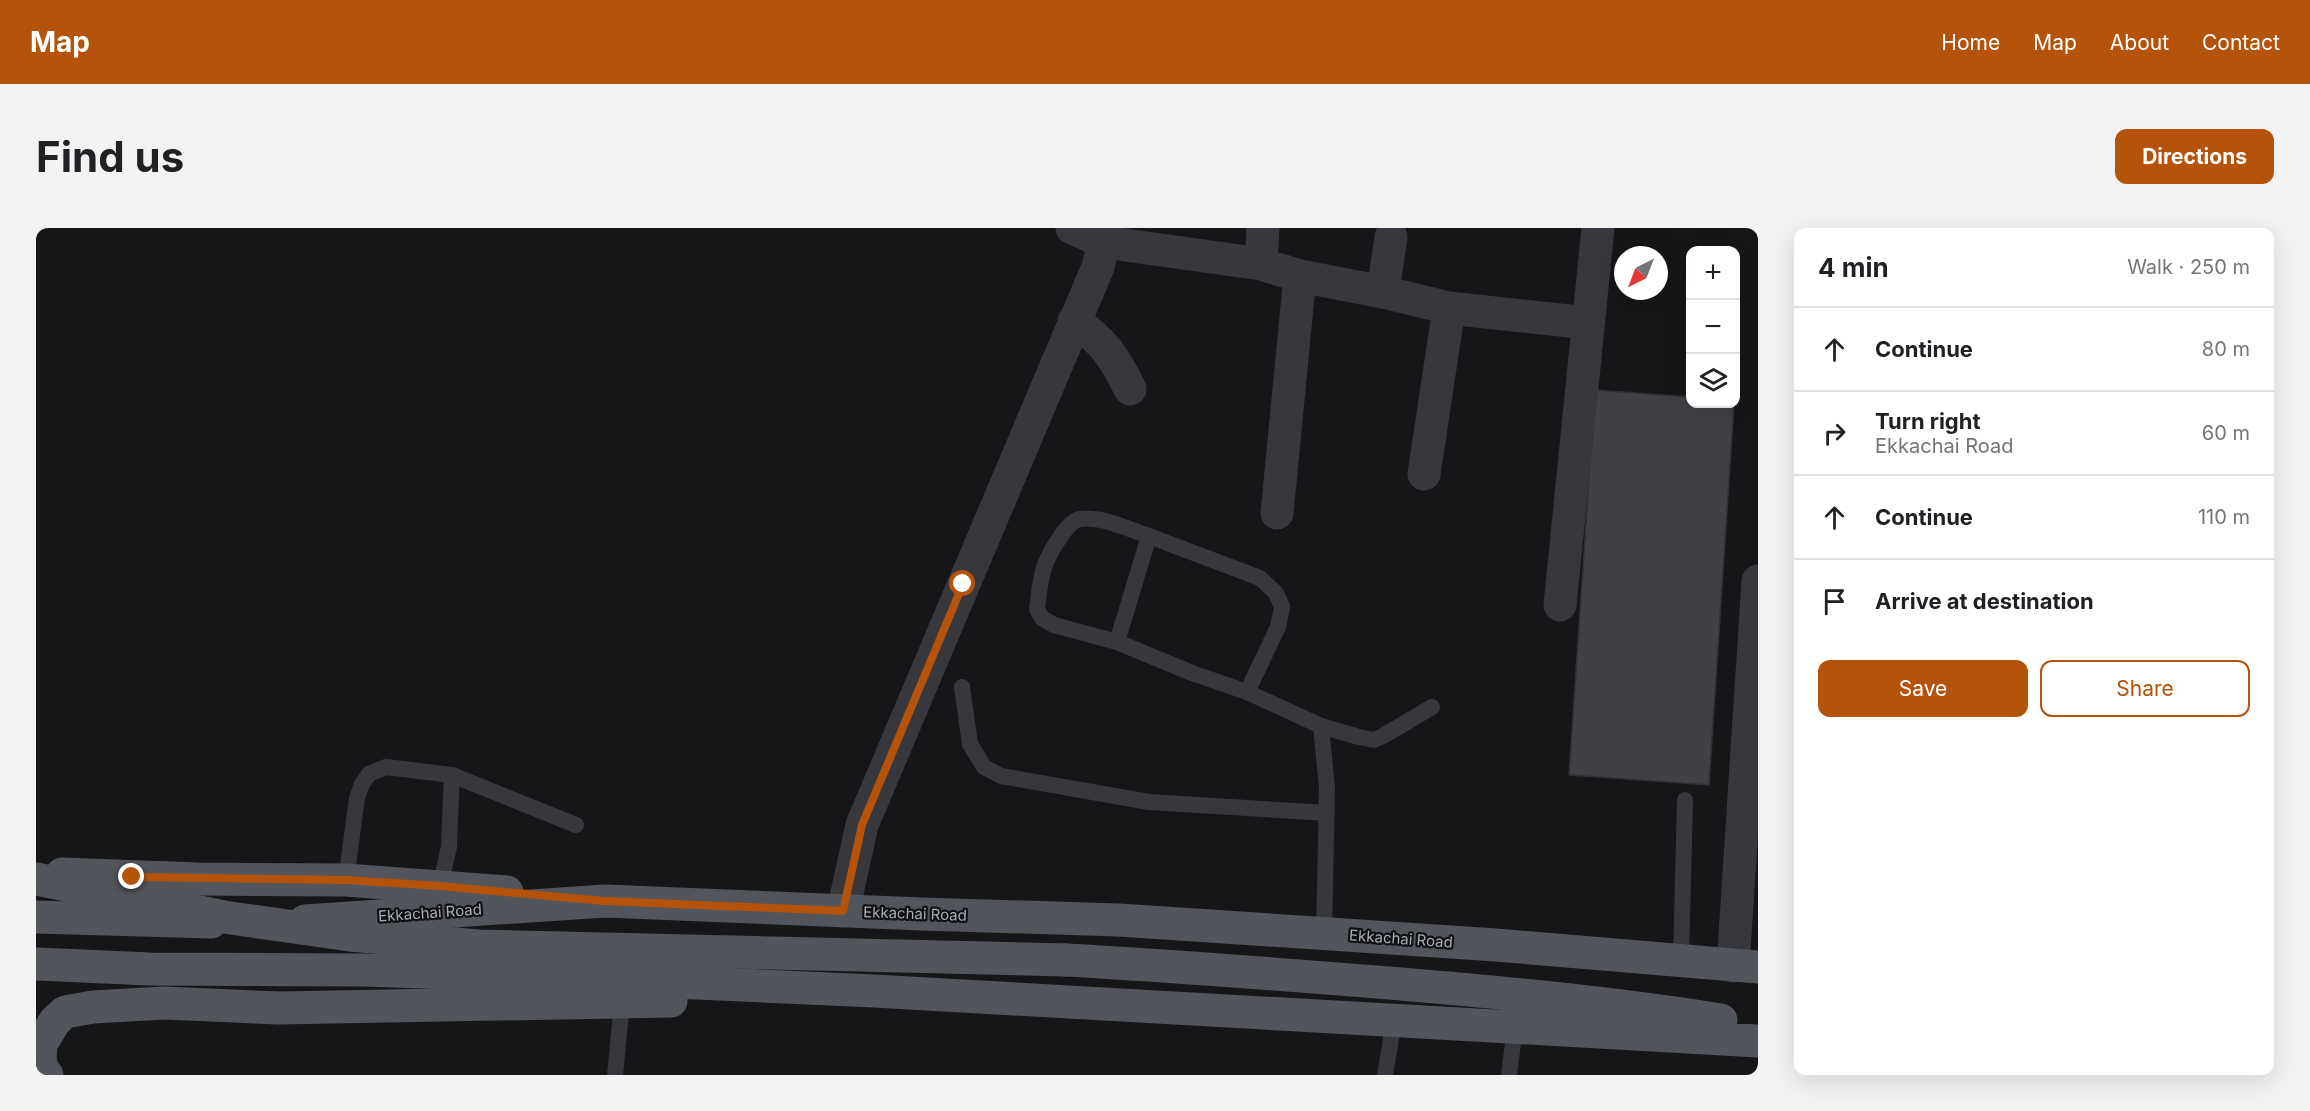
<!DOCTYPE html>
<meta charset="utf-8">
<style>
:root{--surface:#fff;--page:#f2f2f2;--text:#202124;--muted:#757577;--line:#e0e0e0;--accent:#b45309}
body{margin:0;font-family:Inter,sans-serif;background:var(--page);color:var(--text)}
.controls{position:absolute;right:18px;top:18px;display:grid;overflow:hidden;border-radius:12px;box-shadow:0 6px 24px #0002}
.controls button{width:54px;height:54px;display:grid;place-items:center;padding:0;border:0;border-bottom:2px solid var(--line);background:var(--surface);color:var(--text);font:30px sans-serif}
.compass{position:absolute;left:1578px;top:18px;width:54px;height:54px;border-radius:50%;background:var(--surface);box-shadow:0 6px 24px #0002;rotate:222deg}
.stop{position:absolute;width:18px;height:18px;margin:-14px;border:4px solid #b45309;border-radius:50%;background:#fff}
.stop.end{background:#b45309;border-color:#fff;box-shadow:0 2px 6px #0008}
.list{margin:0;padding:0;list-style:none}
h2{display:flex;justify-content:space-between;align-items:center;height:78px;margin:0;padding:0 24px;font-size:26px}
h2 small{font-size:20px;font-weight:400;color:var(--muted)}
.list li{display:grid;grid-template-columns:39px 1fr auto;gap:18px;align-items:center;box-sizing:border-box;height:84px;padding:0 24px;border-top:2px solid var(--line)}
.list b{display:block;font-size:22px;white-space:nowrap}
.list p{margin:0;font-size:20px;white-space:nowrap;color:var(--muted)}
.list em{font-size:20px;font-style:normal;color:var(--muted)}
.actions{display:flex;gap:12px;padding:18px 24px}
.actions a{flex:1;padding:14px 0;border:2px solid var(--accent);border-radius:12px;text-align:center;font-size:21px;color:var(--accent)}
.actions .main{background:var(--accent);color:#fff}
.icon{flex:none;width:33px;height:33px;fill:none;stroke:currentColor;stroke-width:2;stroke-linecap:round;stroke-linejoin:round}
.map{position:relative;flex:none;width:1722px;height:847px;overflow:hidden;border-radius:12px}
header{display:flex;align-items:center;gap:36px;box-sizing:border-box;height:84px;padding:0 30px;background:var(--accent);color:#fff}
header strong{font-size:28px}
nav{display:flex;gap:33px;margin-inline-start:auto;font-size:21px}
.intro{display:flex;align-items:center;justify-content:space-between;box-sizing:border-box;height:144px;padding:0 36px}
h1{margin:0;font-size:42px}
.button{padding:15px 27px;border-radius:12px;background:var(--accent);color:#fff;font-size:21px;font-weight:700}
main{display:flex;gap:36px;padding:0 36px}
aside{flex:1;background:var(--surface);border-radius:12px;box-shadow:0 6px 24px #0002}
.map>svg:first-child{display:block}
.building{fill:#404145;stroke:#303034;stroke-width:1.5}
.lines{fill:none;stroke-linecap:round;stroke-linejoin:round}
.lane{stroke:#37383d;stroke-width:16}
.street{stroke:#37383d;stroke-width:33}
.primary{stroke:#53555c;stroke-width:33}
.primary-bridge{stroke:#53555c;stroke-width:33}
.route{stroke:#b45309;stroke-width:8}
.labels{text-anchor:middle;stroke-width:4.5;stroke-linejoin:round;paint-order:stroke}
.street-label{font-size:15px;fill:#a8adb8;stroke:#111113}
</style>
<header>
<strong>Map</strong>
<nav><a>Home</a><a>Map</a><a>About</a><a>Contact</a></nav>
</header>
<div class="intro"><h1>Find us</h1><a class="button">Directions</a></div>
<main>
<div class="map">
<svg width="1722" height="847" viewBox="0 0 1722 847">
<rect width="100%" height="100%" fill="#161618"/>
<path class="building" d="M1559 162 1654 169V176H1698L1673 557 1533 547Z"/>
<g class="lines">
<path class="lane" d="M1113 308C1092 301 1066 288 1044 291 1031 293 1015 323 1010 334 1004 349 1003 365 1001 381L1006 390 1018 397 1081 414 1156 445 1211 464 1285 498 1323 509 1338 512 1347 508 1396 479
M1081 414 1113 308 1224 350 1240 365 1246 379 1242 399 1211 464
M926 459 934 516 948 539 965 548 1113 574 1291 585
M1285 498 1291 560 1288 706
M310 652 321 570 326 556 333 546 350 539 416 547 540 597
M404 658 413 619 416 547
M1645 733 1649 572
M579 847 586 775
M1349 847 1358 793
M1473 847 1479 799"/>
<path class="street" d="M1036 0 1068 14
M1225 36 1227 0
M1347 64 1355 9
M1038 93C1067 112 1079 130 1094 161
M1388 246 1413 80
M1241 285 1264 48
M1524 377 1562 0
M807 683 826 597 1062 39 1068 14 1225 36 1264 48 1347 64 1413 80 1552 95
M1697 738 1722 353"/>
<path class="primary" d="M26 646 162 651 310 652 471 664
M0 689 175 694
M269 693 569 673 886 686 1083 692 1460 717 1722 739
M1030 732C1142 738 1253 747 1365 756 1472 765 1578 775 1685 792
M0 736 114 741 330 742 548 750 838 763 1722 813
M11 847 7 843 4 831 5 816 19 793 29 784 57 779 128 775 242 780 635 773"/>
<path class="primary-bridge" d="M0 651 188 689 314 707 442 718 1030 732"/>
</g>
<g class="lines">
<path class="route" d="M96 649 310 652 404 658 568 673 807 683 826 597 927 356"/>
</g>
<g class="labels">
<g class="street-label">
<text transform="translate(394 685) rotate(-4)" y="5">Ekkachai Road</text>
<text transform="translate(879 686) rotate(2)" y="5">Ekkachai Road</text>
<text transform="translate(1365 711) rotate(4)" y="5">Ekkachai Road</text>
</g>
</g>
</svg>
<div class="controls">
<button>+</button>
<button>−</button>
<button><svg class="icon" aria-label="layers" viewBox="0 0 24 24"><path d="M12 4l9 5-9 5-9-5zM3 14l9 5 9-5"/></svg></button>
</div>
<svg class="compass" viewBox="-18 -18 36 36"><path d="M0-13l5 13h-10z" fill="#e53935"/><path d="M0 13l5-13h-10z" fill="#757577"/></svg>
<div class="stop" style="left:927px;top:356px"></div>
<div class="stop end" style="left:96px;top:649px"></div>
</div>
<aside>
<h2>4 min<small>Walk · 250 m</small></h2>
<ul class="list">
<li><svg class="icon" aria-label="ahead" viewBox="0 0 24 24"><path d="M12 20V5M6 11l6-6 6 6"/></svg><div><b>Continue</b></div><em>80 m</em></li>
<li><svg class="icon" aria-label="right" viewBox="0 0 24 24"><path d="M7 20v-9h11M14 6l5 5-5 5"/></svg><div><b>Turn right</b><p>Ekkachai Road</p></div><em>60 m</em></li>
<li><svg class="icon" aria-label="ahead" viewBox="0 0 24 24"><path d="M12 20V5M6 11l6-6 6 6"/></svg><div><b>Continue</b></div><em>110 m</em></li>
<li><svg class="icon" aria-label="arrive" viewBox="0 0 24 24"><path d="M6 21V4h12l-3 4 3 4H6"/></svg><div><b>Arrive at destination</b></div></li>
</ul>
<div class="actions"><a class="main">Save</a><a>Share</a></div>
</aside>
</main>
